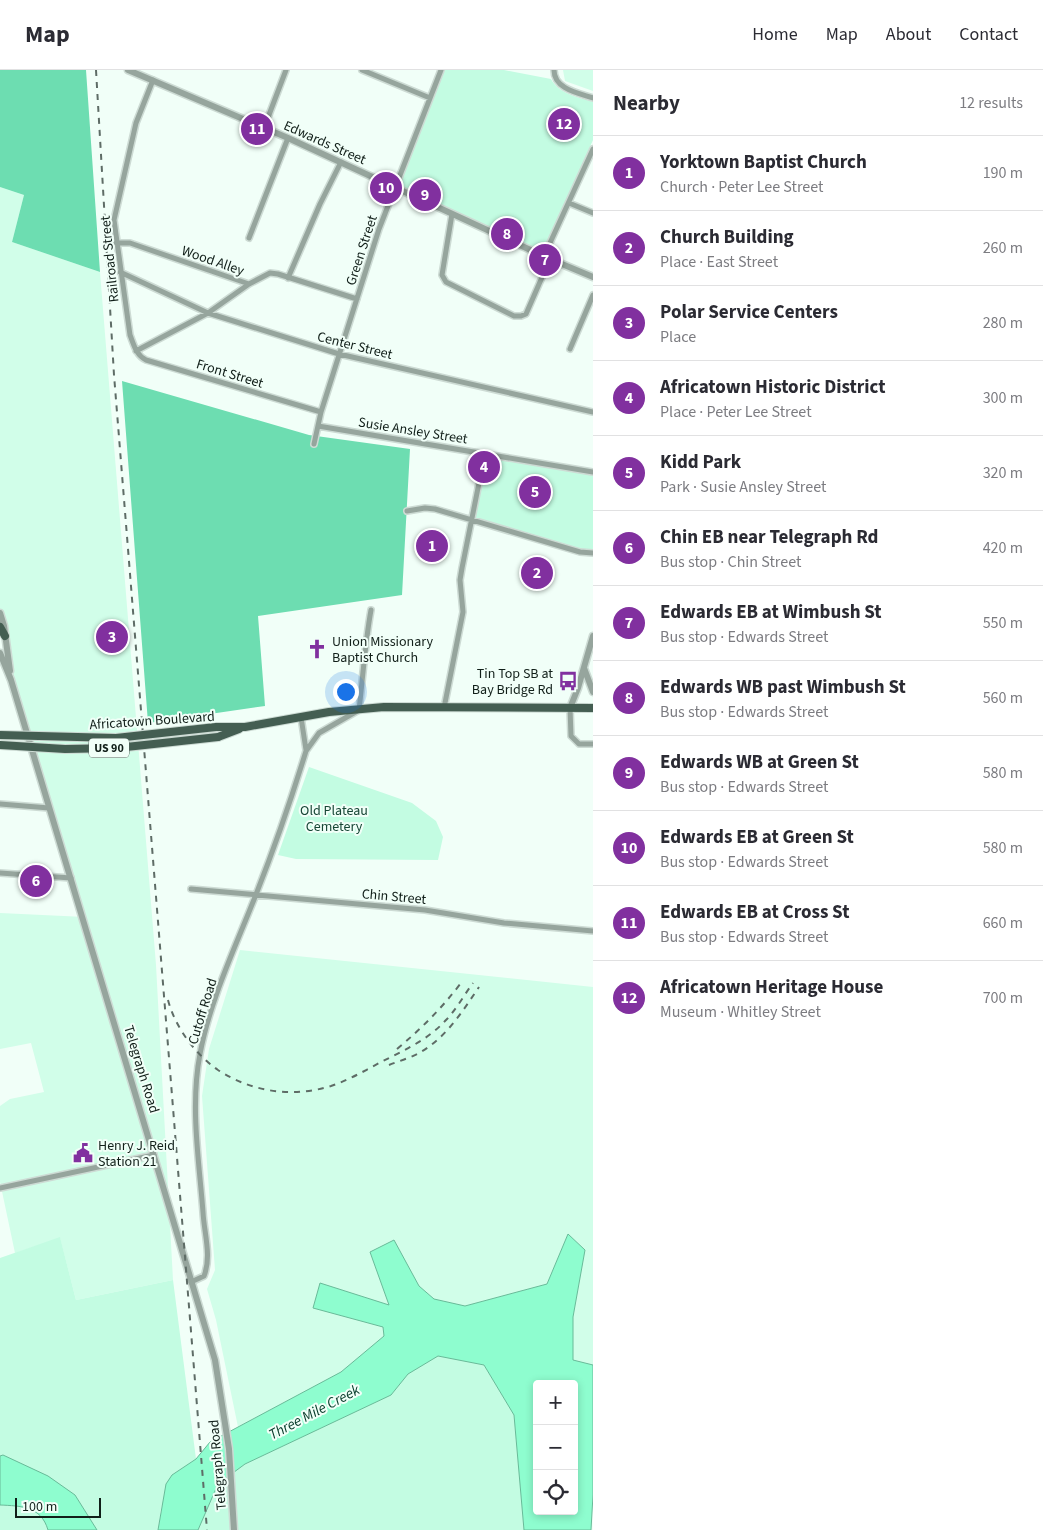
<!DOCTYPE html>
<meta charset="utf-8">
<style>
:root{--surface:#fff;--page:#f7f7f7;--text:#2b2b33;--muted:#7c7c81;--line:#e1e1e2;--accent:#81309f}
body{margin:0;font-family:"Source Sans 3",sans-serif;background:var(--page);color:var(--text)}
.controls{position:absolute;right:15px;bottom:15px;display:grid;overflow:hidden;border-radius:5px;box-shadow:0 2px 8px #0003}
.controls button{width:45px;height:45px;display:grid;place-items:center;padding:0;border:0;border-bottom:1px solid var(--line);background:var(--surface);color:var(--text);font:25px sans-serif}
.scale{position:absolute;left:15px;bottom:12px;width:86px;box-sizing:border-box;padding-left:5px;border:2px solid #111f19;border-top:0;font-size:14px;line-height:18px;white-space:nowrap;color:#111f19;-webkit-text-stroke:4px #f1fff8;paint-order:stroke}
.you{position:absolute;left:345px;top:621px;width:18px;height:18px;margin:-12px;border:4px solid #fff;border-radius:50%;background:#1a73e8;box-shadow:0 0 0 8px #1a73e833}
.badge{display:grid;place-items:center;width:32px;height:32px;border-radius:50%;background:var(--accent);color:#fff;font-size:16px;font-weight:700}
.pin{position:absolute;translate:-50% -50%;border:2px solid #fff;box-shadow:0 1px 5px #0006}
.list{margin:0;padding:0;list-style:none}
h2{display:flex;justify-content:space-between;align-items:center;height:65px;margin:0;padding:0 20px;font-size:21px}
h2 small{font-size:16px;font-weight:400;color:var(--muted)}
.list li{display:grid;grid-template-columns:32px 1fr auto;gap:15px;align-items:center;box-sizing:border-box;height:75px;padding:0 20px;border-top:1px solid var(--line)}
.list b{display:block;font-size:19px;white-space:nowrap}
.list p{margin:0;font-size:16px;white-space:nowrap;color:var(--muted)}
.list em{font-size:16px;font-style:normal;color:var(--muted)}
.icon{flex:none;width:28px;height:28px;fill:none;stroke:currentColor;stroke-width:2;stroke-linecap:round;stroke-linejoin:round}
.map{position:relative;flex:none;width:593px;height:1460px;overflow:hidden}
header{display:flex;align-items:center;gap:30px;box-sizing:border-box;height:70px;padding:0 25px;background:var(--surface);border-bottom:1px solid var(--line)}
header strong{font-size:24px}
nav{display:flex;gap:28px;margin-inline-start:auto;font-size:18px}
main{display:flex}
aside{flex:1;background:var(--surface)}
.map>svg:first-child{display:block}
.built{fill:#d1fee9}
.green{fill:#c3fce2}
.forest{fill:#6dddb1}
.water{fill:#8efdcf;stroke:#68ba98;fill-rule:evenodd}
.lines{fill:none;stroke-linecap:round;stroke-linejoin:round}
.minor-casing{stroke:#cddbd4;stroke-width:8}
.tertiary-casing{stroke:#cddbd4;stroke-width:9}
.primary-casing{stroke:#cddbd4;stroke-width:10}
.minor{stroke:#96a59d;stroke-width:5}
.tertiary{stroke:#96a59d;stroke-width:6}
.primary{stroke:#445e52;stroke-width:8}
.rail{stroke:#5e6c66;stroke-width:2;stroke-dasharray:6 6;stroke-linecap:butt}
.primary-bridge-casing{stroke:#cddbd4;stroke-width:10;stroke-linecap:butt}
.primary-bridge{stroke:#445e52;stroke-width:8}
.labels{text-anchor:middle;stroke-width:4;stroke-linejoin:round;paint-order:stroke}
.shield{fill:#f1fff8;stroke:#54625c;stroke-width:1}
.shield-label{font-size:12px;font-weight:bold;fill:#111f19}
.street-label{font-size:14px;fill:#111f19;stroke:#f1fff8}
.poi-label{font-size:14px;fill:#111f19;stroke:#f1fff8;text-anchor:start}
.park-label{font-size:14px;fill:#164635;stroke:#f1fff8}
.water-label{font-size:15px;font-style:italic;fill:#063a29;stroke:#f1fff8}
</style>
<header>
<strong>Map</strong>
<nav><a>Home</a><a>Map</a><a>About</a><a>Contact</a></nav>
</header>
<main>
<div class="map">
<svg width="593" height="1460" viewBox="0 0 593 1460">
<rect width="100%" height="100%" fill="#f1fff8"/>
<path class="built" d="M563 0H593V21L565 11Z
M0 117 24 125 12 172 100 202 156 895 173 1210 76 1230 60 1168 15 1183 0 1112V1036L10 1029 44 1022 31 973 0 979V843L85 847 0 561Z
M240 880 593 917V1295L573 1290V1247L585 1180 568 1164 547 1214 465 1236 434 1229 419 1216 394 1171 370 1182 389 1235 320 1213 313 1238 383 1257 384 1266 341 1302 238 1357 216 1250 207 1219 215 1200 202 1026 209 979Z"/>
<path class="green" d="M445 0H504L551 9C559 24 578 27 593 32V70L543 182 399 115Z
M485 383 593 402V483L580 482 473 449Z
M309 697 412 733 436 751 443 767 438 790 296 789 278 785Z
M60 1167 76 1230 173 1210 196 1389 172 1405 161 1439 158 1460H97L75 1425 3 1385 0 1386V1188Z
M438 1286 484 1295 514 1345 524 1460H198L218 1414 245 1394 391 1325 408 1304Z
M0 1435C21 1436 41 1436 48 1460H0Z"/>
<path class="forest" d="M0 0H86L100 202 12 172 24 125 0 117Z
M122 311 309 365 410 379 402 525 258 546 265 636 148 653Z"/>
<path class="water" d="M568 1164 585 1180 573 1247V1290L593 1295V1425L591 1460H524L514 1345 484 1295 438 1286 408 1304 391 1325 245 1394 218 1414 198 1460H158L166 1414 172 1405 196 1389 210 1372 341 1302 384 1266 383 1257 313 1238 320 1213 389 1235 370 1182 394 1170 419 1216 434 1229 465 1236 547 1214ZM537 1314H574V1441H537Z
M3 1385 48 1406 75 1425 97 1460H48C41 1436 21 1436 0 1435V1386Z"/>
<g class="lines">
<defs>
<path id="minor" d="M362 0 430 28
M554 0C554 19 578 23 593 28
M153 10 136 53 114 150 130 265C134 275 136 285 146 290L321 342
M264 58 286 0
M569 133 593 143
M452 144 442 205 446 212 514 246H521L526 244 550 189
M249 168 288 68
M116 173H130L249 214 270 203 278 204 357 229
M544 186 593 79
M120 202 208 243 339 284 593 342
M288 208 320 134 341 92
M570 279 593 225
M136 281 208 243 249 214
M318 356 593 402
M314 374 321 342 379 159 441 0
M407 441 425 438 435 439 580 482 593 483
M444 638 463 542 460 510 462 498 485 383
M570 638 571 666 579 674H593
M301 647 306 680
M0 734 49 738
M0 803 71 808
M191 819 425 840 504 853 593 861
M0 1118 154 1085
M191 1212 204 1206C212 1186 204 1163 203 1142 199 1090 190 1036 200 984 210 930 235 878 255 827 274 779 291 730 306 681L319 663 359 640C363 606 365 573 371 540"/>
<path id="tertiary" d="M128 0 288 68 550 189 593 207
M0 543 4 556 10 601
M0 583 11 610 215 1290 229 1379 234 1460
M584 598 593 622
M570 638 578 618 593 566"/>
<path id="primary" d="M0 557 5 566
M216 657H245L329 642 384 637 593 638
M218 667 239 659"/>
</defs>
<use href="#minor" class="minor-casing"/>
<use href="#tertiary" class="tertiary-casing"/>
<use href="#primary" class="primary-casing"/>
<use href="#minor" class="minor"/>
<use href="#tertiary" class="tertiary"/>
<use href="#primary" class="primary"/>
<path class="rail" d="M96 0 114 305 207 1460
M168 930C175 957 195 984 218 1000 252 1022 292 1028 331 1016 349 1010 366 1000 383 991 405 980 429 969 446 950 456 940 464 925 473 913
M397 979C422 958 441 939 461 913
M389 995C399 991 410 988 419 983 446 968 462 942 479 917"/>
<defs>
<path id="primary-bridge" d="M0 665 116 668 216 657
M0 675 65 679 117 678 218 667"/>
</defs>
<use href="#primary-bridge" class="primary-bridge-casing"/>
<use href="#primary-bridge" class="primary-bridge"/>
</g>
<defs>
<symbol id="church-bare" viewBox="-9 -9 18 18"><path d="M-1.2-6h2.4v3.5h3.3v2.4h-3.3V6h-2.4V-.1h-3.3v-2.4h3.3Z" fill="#81309f" stroke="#f1fff8" stroke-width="2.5" paint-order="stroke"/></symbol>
<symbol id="bus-bare" viewBox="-9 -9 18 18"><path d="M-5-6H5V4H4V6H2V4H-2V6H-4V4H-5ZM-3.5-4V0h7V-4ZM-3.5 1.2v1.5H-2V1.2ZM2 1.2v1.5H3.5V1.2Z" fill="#81309f" stroke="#f1fff8" stroke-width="2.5" paint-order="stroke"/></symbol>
<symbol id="civic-bare" viewBox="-9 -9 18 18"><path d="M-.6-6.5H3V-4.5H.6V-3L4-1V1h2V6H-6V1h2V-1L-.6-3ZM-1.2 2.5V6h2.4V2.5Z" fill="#81309f" stroke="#f1fff8" stroke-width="2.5" paint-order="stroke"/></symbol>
</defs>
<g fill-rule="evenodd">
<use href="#church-bare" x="303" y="565" width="28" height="28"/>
<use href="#bus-bare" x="554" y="597" width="28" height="28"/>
<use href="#civic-bare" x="69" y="1069" width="28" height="28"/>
</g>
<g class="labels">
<rect class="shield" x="89" y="668.5" width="40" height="19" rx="4"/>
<g class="shield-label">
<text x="109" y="682">US 90</text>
</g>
<g class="street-label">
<text transform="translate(325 72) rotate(24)" y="5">Edwards Street</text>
<text transform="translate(361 180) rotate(-72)" y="5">Green Street</text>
<text transform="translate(109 189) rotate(-96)" y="5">Railroad Street</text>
<text transform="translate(213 190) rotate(19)" y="5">Wood Alley</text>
<text transform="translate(355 275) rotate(14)" y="5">Center Street</text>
<text transform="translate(230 303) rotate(17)" y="5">Front Street</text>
<text transform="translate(413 360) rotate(9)" y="5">Susie Ansley Street</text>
<text transform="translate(152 650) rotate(-4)" y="5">Africatown Boulevard</text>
<text transform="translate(394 826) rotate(5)" y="5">Chin Street</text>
<text transform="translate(202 941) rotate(-73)" y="5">Cutoff Road</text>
<text transform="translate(142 999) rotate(73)" y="5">Telegraph Road</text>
<text transform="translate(217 1395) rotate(-95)" y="5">Telegraph Road</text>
</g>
<g class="poi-label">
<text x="332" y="576">Union Missionary<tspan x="332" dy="16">Baptist Church</tspan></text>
<text x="553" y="608" text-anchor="end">Tin Top SB at<tspan x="553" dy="16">Bay Bridge Rd</tspan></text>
<text x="98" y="1080">Henry J. Reid<tspan x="98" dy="16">Station 21</tspan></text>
</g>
<g class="park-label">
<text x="334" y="745">Old Plateau<tspan x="334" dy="16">Cemetery</tspan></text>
</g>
<g class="water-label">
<text transform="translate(314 1342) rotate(-28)" y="5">Three Mile Creek</text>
</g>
</g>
</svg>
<div class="controls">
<button>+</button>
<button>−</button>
<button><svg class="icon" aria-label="locate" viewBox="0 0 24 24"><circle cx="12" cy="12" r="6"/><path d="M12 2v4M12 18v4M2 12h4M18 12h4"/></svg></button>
</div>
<div class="scale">100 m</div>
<div class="you"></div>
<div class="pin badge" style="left:432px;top:476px">1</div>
<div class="pin badge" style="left:537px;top:503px">2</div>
<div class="pin badge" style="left:112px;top:567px">3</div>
<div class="pin badge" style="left:484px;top:397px">4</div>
<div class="pin badge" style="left:535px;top:422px">5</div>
<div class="pin badge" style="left:36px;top:811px">6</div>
<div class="pin badge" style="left:545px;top:190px">7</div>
<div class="pin badge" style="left:507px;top:164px">8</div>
<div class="pin badge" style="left:425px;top:125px">9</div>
<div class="pin badge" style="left:386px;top:118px">10</div>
<div class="pin badge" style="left:257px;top:59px">11</div>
<div class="pin badge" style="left:564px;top:54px">12</div>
</div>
<aside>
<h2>Nearby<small>12 results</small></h2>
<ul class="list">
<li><span class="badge">1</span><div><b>Yorktown Baptist Church</b><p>Church · Peter Lee Street</p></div><em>190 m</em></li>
<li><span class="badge">2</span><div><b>Church Building</b><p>Place · East Street</p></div><em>260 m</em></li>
<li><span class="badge">3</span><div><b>Polar Service Centers</b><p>Place</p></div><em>280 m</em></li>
<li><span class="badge">4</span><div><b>Africatown Historic District</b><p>Place · Peter Lee Street</p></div><em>300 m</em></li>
<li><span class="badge">5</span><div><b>Kidd Park</b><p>Park · Susie Ansley Street</p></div><em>320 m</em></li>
<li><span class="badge">6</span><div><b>Chin EB near Telegraph Rd</b><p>Bus stop · Chin Street</p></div><em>420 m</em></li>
<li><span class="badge">7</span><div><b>Edwards EB at Wimbush St</b><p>Bus stop · Edwards Street</p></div><em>550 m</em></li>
<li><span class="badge">8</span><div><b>Edwards WB past Wimbush St</b><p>Bus stop · Edwards Street</p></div><em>560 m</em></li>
<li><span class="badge">9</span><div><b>Edwards WB at Green St</b><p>Bus stop · Edwards Street</p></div><em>580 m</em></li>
<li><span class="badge">10</span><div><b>Edwards EB at Green St</b><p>Bus stop · Edwards Street</p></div><em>580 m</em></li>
<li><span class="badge">11</span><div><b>Edwards EB at Cross St</b><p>Bus stop · Edwards Street</p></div><em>660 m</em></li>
<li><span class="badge">12</span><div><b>Africatown Heritage House</b><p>Museum · Whitley Street</p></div><em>700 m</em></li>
</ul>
</aside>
</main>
